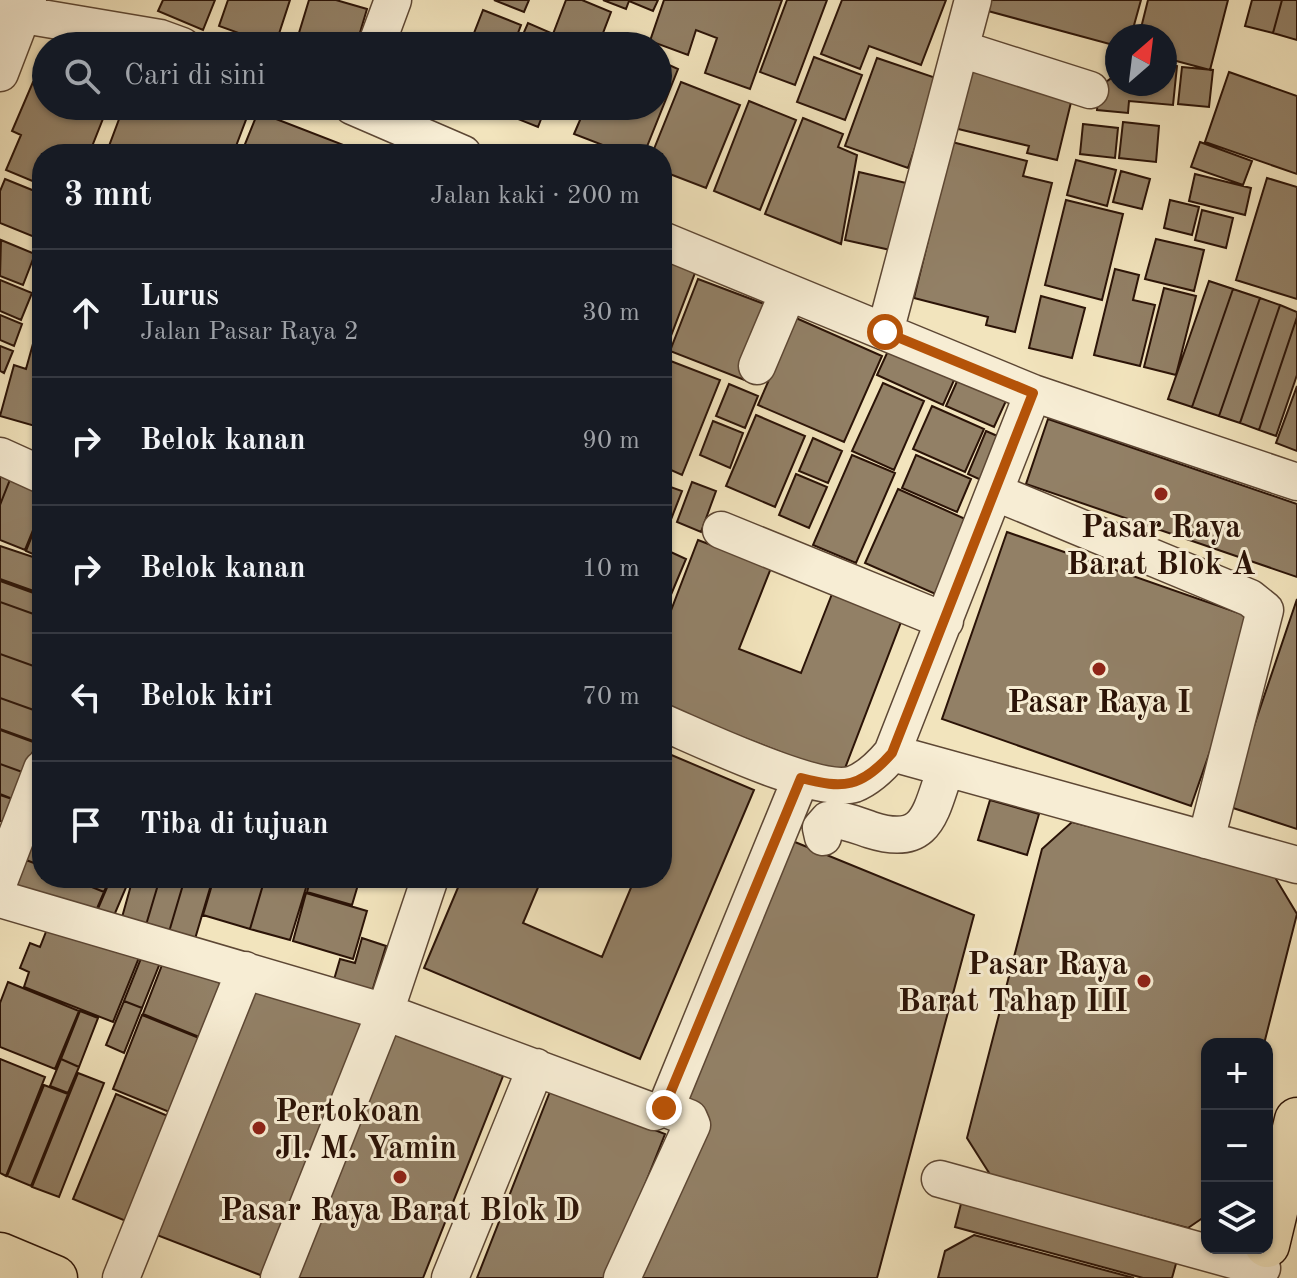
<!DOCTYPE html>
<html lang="id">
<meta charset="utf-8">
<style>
:root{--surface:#171b24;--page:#20242c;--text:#f1f3f6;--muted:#9ea1a6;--line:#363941}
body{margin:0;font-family:"Old Standard TT",serif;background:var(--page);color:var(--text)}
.controls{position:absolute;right:24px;bottom:24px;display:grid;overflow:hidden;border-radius:16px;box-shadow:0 2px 6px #0004}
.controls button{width:72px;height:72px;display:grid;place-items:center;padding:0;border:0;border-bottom:2px solid var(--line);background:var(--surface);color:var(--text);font:40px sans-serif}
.compass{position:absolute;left:1105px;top:24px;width:72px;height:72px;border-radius:50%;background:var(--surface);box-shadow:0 2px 6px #0004;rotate:28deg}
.stop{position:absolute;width:24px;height:24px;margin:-18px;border:6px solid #b45309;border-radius:50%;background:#fff}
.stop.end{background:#b45309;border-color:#fff;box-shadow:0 2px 8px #0008}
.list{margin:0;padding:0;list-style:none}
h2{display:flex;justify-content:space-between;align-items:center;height:104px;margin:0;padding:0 32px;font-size:34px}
h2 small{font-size:26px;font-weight:400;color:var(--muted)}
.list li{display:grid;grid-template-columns:52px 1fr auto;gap:24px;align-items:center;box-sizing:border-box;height:128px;padding:0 32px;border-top:2px solid var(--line)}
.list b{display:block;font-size:30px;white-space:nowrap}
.list p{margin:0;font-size:26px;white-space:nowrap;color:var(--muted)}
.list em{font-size:26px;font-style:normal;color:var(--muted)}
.icon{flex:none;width:44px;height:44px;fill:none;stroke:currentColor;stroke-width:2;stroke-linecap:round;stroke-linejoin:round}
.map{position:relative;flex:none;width:1297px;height:1278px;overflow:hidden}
.search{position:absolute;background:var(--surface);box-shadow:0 2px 6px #0004;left:32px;top:32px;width:640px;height:88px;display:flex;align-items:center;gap:20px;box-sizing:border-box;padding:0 28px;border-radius:44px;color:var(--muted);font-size:30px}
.panel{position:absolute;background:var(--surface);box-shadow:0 2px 6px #0004;left:32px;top:144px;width:640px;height:744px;border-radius:32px}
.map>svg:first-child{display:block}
.building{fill:#928066;stroke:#2b1307;stroke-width:2}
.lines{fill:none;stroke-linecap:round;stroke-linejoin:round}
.minor-casing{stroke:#5d4734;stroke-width:39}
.major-casing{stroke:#2b1307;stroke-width:47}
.minor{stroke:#f7edd4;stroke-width:36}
.major{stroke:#f2e4bd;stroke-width:44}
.route{stroke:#b45309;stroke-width:10}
.poi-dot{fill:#8f2418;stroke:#f7edd4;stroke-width:3}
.labels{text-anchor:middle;stroke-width:6;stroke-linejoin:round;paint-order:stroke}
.poi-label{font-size:32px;font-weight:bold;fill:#2b1307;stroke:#f7edd4}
</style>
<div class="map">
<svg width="1297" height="1278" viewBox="0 0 1297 1278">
<rect width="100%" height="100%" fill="#f2e4bd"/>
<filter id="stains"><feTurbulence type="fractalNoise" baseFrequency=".0025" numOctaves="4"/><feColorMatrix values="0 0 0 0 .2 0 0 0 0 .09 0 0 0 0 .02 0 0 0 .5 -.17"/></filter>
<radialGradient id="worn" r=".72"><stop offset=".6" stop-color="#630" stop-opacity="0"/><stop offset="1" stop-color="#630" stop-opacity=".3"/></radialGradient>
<path class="building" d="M163 0H215L203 30 158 11Z
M228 0H290L275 46 219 26Z
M309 0H336L367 9 356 46H295Z
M494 0H529L524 12Z
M566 0H582L611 12 598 46H518L528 23 553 34Z
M603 0H658L653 11 629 1 626 9Z
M664 0H782L750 89 705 73 717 38 696 30 688 55 650 41Z
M787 0H827L795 85 760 72Z
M842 0H946L921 65 869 46 860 69 821 54Z
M991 0H1141L1131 36H1117V46L988 11Z
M1148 0H1228L1210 70 1165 58V36H1139Z
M1252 0H1282L1273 33 1245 26Z
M1282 0H1297V40L1273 33Z
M483 10 521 25 513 46H469Z
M814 57 862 75 845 120 797 102Z
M877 58 939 79 908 168 845 146Z
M658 60 678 69 644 154H626L574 134 586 106H658Z
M970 63 1074 90 1057 160 1027 153 1029 146 954 128Z
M1165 64 1177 66 1173 105 1129 101 1128 113 1097 110 1099 87 1117 74V84H1165Z
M1182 67 1213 70 1209 107 1178 104Z
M1229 72 1297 96V174L1205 142Z
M46 73V106H108L89 154H42V185L6 170 21 135 12 131 33 82 41 85Z
M681 82 740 105 706 188 662 171V154H652Z
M749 101 796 120 760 210 714 191Z
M124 106H219L247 117 233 154H127L109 146Z
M494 106H546L538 127 493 109Z
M258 112 359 151 358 154H241Z
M803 118 843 134 838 147 857 155 841 244 765 214Z
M1123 122 1159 126 1156 162 1119 158Z
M1083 124 1118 128 1115 158 1080 154Z
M952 142 1027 161 1023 176 1052 183 1015 332 986 325 988 317 914 298Z
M1200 142 1252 161 1243 185 1191 167Z
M1076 160 1116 170 1107 206 1067 195Z
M1121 171 1150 179 1142 209 1113 202Z
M859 172 919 186 904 253 845 240Z
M1195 174 1251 188 1245 215 1189 201Z
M1267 178 1297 187V299L1236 280Z
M5 179 42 194V225L37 238 0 223V191Z
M1066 200 1123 214 1102 300 1045 285Z
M1170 200 1199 207 1192 235 1164 228Z
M1202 210 1233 218 1226 248 1195 240Z
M1156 239 1204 250 1194 291 1145 279Z
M1 240 35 254 23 285 0 276Z
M662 252 698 265 664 354 662 353Z
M1115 269 1139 275 1133 300 1155 305 1140 366 1094 355Z
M698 279 775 308 747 381 670 351Z
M0 280 32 293 21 320 0 311Z
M1209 281 1233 289 1192 407 1168 399Z
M1164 288 1196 296 1176 375 1144 367Z
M1233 289 1260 298 1219 416 1192 407Z
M42 292V317L34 314Z
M1041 296 1085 308 1072 358 1029 348Z
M1260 298 1280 305 1240 423 1219 416Z
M1280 305 1297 312V317L1259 430 1240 423Z
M0 315 22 324 14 346 0 340Z
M1297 317V375L1276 436 1259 430Z
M796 318 882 356 844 442 758 405Z
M36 333 42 334V428L0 416 14 365 26 369Z
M893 340 959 369 943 405 877 375Z
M0 346 13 351 4 373 0 371Z
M668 360 720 380 682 475 662 466V376Z
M963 368 1011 390 994 427 946 406Z
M883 383 924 401 894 470 852 451Z
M729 384 758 396 745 428 716 416Z
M1297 386V451L1276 443Z
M932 406 984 429 965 472 913 449Z
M756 415 805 436 775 507 726 486Z
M1048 419 1297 504V577L1026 484Z
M713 421 743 433 730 468 700 455Z
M986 431 1011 442 992 485 968 474Z
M813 438 842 451 828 483 799 471Z
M852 455 895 473 856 563 813 545Z
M916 455 971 479 957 512 902 488Z
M0 472 11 477 0 505Z
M796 474 827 487 809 528 779 515Z
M11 477 42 489V508L25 550 0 540V505Z
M692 482 716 491 701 532 677 522Z
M662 484 682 491 665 535 662 534Z
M898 489 972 522 940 596 865 563Z
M42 511V558L26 551Z
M1007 532 1256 619 1191 806 942 719Z
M698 540 771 568 739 649 801 673 832 594 901 622 842 776 662 706V634Z
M0 546 42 560V594L0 579Z
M662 548 686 559 662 616Z
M0 581 42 596V617L0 602Z
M1297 599V829L1227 806Z
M0 602 42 617V669L0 654Z
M0 654 42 669V713L0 698Z
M0 698 42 713 36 742 0 729Z
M0 730 36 743 25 773 0 764Z
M662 751 754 790 640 1059 424 968 462 878H542L523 923 602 957 635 878H662Z
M0 764 25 773 15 800 0 794Z
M0 795 15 800 7 824 0 821Z
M990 800 1039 814 1027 855 978 840Z
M42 821V842L34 838Z
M1072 822 1273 874 1297 914 1264 1044H1207V1215L1188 1228 991 1176 967 1138 1042 849Z
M34 838 42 842V866L26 860Z
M790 840 974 915 877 1278H636L681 1106Z
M26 860 42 866V878H70L104 892 93 918 15 886Z
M70 878H110L104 892Z
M111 878H130L110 925 94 918Z
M133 878H160L143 935 119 928Z
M160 878H185L166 942 143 935Z
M185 878H213L192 949 166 942Z
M214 878H265L250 929 203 915Z
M265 878H309L290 940 250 929Z
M311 878H360L352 905 307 892Z
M306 893 367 911 353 959 293 941Z
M51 919 140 955 113 1022 24 987 29 972 20 968 30 943 40 947Z
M362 938 386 946 371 995 333 983 340 959 355 963Z
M142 956 160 963 142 1008 124 1001Z
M164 960 230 987 209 1041 143 1014Z
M252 977 370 1024 268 1278 149 1232Z
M8 982 79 1011 55 1069 0 1047V1003Z
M124 1001 142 1008 124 1053 106 1045Z
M80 1011 98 1018 79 1067 61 1059Z
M142 1015 209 1042 179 1116 113 1089Z
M394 1032 503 1076 423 1278H296Z
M0 1059 45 1077 6 1176 0 1173Z
M61 1059 79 1067 68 1093 50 1086Z
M78 1073 104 1083 59 1197 32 1187Z
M44 1085 68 1094 31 1186 7 1176Z
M551 1089 665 1134 608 1278H477Z
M116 1094 175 1119 133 1224 73 1199Z
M963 1196 1179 1253 1172 1278H1143L955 1227Z
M974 1235 1134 1278H938L945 1251Z"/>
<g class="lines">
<defs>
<path id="minor" d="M0 11 160 38 182 46
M376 46 393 0
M961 49 1090 90
M0 73 28 0
M352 106 463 154
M662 240 1033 393 1297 482
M885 332 973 0
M757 366 787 295
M0 456 42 475
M997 493 1250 598 1265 610 1206 840
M721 530 945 621
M662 722C700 738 819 796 854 784 869 778 882 765 892 753L1033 393
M892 753 1297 865
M823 837 821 828 828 820C843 819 856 825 871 830 928 848 930 813 946 768
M0 879 42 769
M0 899 385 1012 654 1112 664 1108 669 1100 801 778
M940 1179 1262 1268
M121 1278 245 970
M279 1278 385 1012 430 878
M450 1278 536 1067
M622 1278 692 1125 689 1118 664 1108"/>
<path id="major" d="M1267 1245 1297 1120
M0 1255 55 1278"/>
</defs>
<use href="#minor" class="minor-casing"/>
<use href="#major" class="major-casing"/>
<use href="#minor" class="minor"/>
<use href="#major" class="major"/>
</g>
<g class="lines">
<path class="route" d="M664 1108 801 778C844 789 861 788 892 753L1033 393 885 332"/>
</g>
<g class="poi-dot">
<circle cx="1161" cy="494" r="8"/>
<circle cx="1099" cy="669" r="8"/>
<circle cx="1144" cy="981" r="8"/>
<circle cx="259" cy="1128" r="8"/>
<circle cx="400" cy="1177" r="8"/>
</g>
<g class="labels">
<g class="poi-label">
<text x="1161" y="537">Pasar Raya<tspan x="1161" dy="37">Barat Blok A</tspan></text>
<text x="1099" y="712">Pasar Raya I</text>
<text x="1128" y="974" text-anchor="end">Pasar Raya<tspan x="1128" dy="37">Barat Tahap III</tspan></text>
<text x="275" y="1121" text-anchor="start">Pertokoan<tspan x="275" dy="37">Jl. M. Yamin</tspan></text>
<text x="400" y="1220">Pasar Raya Barat Blok D</text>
</g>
</g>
<rect width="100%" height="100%" filter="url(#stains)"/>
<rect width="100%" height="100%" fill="url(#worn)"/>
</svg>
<div class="controls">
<button>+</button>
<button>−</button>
<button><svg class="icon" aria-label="layers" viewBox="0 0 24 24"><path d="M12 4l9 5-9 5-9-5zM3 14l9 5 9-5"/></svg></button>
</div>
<svg class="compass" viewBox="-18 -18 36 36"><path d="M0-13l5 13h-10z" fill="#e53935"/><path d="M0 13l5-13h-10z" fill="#9ea1a6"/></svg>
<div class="stop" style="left:885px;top:332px"></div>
<div class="stop end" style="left:664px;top:1108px"></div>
<div class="search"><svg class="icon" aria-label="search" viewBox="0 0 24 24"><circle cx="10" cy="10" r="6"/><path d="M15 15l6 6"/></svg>Cari di sini</div>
<section class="panel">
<h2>3 mnt<small>Jalan kaki · 200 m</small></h2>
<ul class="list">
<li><svg class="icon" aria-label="ahead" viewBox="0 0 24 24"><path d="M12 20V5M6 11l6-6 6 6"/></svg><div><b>Lurus</b><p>Jalan Pasar Raya 2</p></div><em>30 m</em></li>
<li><svg class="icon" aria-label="right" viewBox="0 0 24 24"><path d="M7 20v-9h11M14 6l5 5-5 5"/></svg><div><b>Belok kanan</b></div><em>90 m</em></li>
<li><svg class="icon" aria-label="right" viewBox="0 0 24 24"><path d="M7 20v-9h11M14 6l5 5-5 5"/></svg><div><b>Belok kanan</b></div><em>10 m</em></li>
<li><svg class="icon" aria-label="left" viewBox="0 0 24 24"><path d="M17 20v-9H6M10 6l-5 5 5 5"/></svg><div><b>Belok kiri</b></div><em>70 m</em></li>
<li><svg class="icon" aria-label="arrive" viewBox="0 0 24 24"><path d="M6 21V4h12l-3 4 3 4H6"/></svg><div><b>Tiba di tujuan</b></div></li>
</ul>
</section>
</div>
